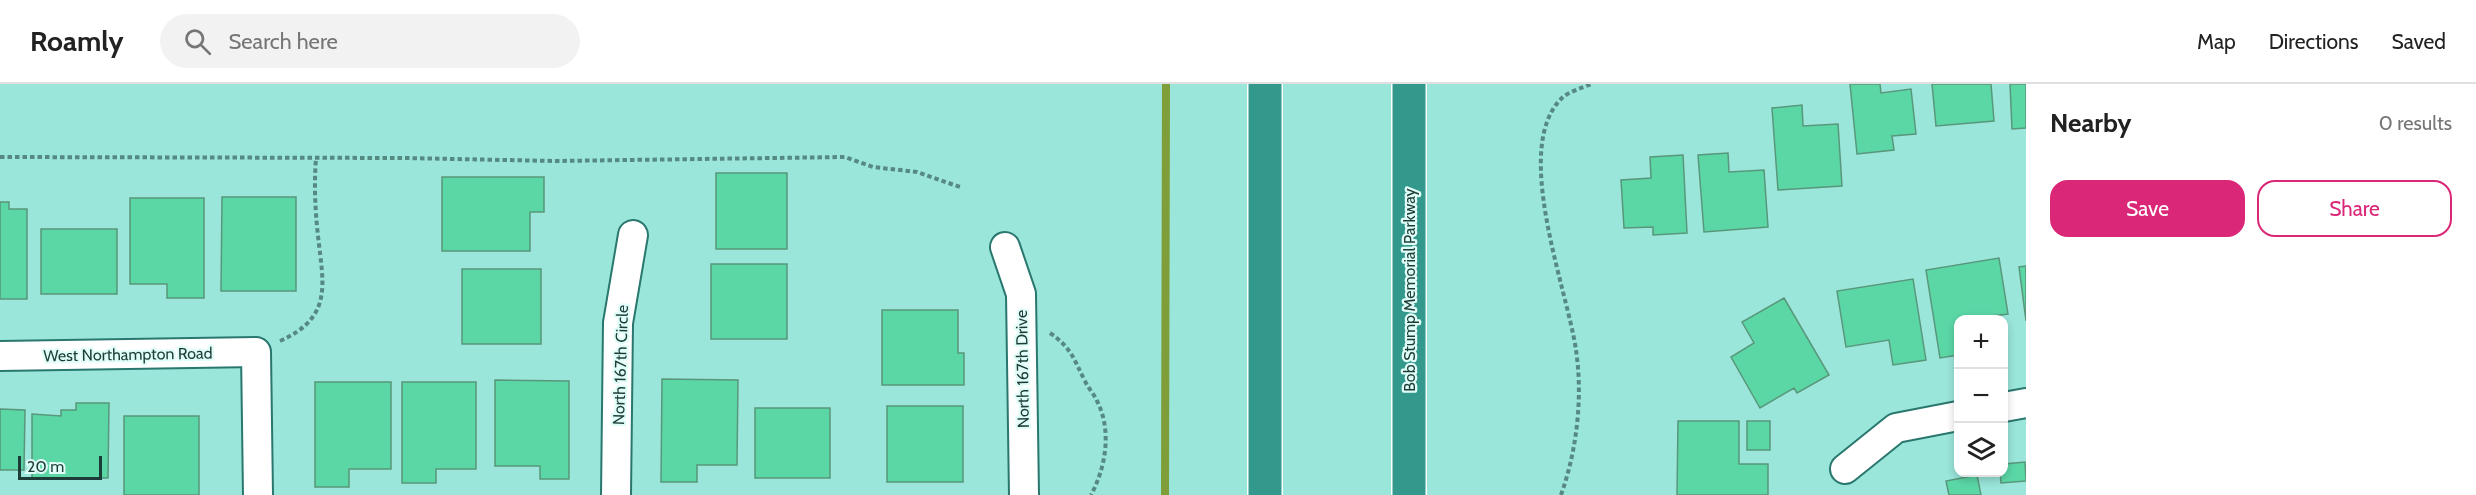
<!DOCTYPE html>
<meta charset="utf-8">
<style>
:root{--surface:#fff;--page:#f2f2f2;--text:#222;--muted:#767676;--line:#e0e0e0;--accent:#db2777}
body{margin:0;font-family:Cabin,sans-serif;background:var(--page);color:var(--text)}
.controls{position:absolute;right:18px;bottom:18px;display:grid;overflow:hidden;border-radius:12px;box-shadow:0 3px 9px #0003}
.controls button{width:54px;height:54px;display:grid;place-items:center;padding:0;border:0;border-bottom:2px solid var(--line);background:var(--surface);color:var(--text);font:30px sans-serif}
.scale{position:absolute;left:18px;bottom:15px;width:84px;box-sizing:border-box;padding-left:6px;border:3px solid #1d3c38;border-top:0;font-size:16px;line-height:21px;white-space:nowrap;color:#1d3c38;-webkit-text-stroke:4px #e0fdf8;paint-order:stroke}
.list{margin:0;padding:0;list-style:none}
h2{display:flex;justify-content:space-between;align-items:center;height:78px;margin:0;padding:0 24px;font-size:26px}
h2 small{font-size:20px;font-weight:400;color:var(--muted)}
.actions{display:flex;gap:12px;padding:18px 24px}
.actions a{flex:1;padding:14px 0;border:2px solid var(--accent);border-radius:18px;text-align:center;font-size:21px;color:var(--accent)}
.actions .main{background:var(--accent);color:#fff}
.icon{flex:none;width:33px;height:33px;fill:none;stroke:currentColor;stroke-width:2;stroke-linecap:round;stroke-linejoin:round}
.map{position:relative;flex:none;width:2026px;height:411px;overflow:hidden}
header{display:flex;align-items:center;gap:36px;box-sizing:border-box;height:84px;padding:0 30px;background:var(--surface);border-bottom:2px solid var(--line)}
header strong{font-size:28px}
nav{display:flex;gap:33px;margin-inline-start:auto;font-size:21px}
.search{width:420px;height:54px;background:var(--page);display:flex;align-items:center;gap:15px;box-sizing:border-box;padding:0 21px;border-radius:33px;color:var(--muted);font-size:22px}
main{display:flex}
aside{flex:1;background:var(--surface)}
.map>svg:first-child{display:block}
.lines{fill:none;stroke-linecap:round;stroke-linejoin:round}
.stream{stroke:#7f9d38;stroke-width:8}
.building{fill:#5bd7a6;stroke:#59977b;stroke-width:1.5}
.minor-casing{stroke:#29776e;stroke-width:32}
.highway-casing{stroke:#fff;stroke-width:36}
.path{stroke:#568982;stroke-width:4;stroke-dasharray:4.5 3;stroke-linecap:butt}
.minor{stroke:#fff;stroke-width:28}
.highway{stroke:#33998d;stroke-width:33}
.labels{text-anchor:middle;stroke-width:4.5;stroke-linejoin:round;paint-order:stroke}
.street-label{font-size:16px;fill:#1d3c38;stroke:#e0fdf8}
</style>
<header>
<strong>Roamly</strong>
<div class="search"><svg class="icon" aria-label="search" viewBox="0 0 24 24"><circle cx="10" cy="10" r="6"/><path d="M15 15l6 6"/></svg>Search here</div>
<nav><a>Map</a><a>Directions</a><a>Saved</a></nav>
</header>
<main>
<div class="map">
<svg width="2026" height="411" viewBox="0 0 2026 411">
<rect width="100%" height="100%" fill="#9ae6db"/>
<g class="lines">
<path class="stream" d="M1165 411 1166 0"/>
</g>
<path class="building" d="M1850 0H1880L1881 9 1911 5 1916 50 1892 52 1894 66 1857 70Z
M1932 0H1991L1994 37 1936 42Z
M2010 0H2026V44L2012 45Z
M1802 21 1803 42 1838 40 1842 102 1778 106 1772 24Z
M1728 69 1729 88 1764 86 1768 143 1704 148 1698 71Z
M1683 71 1687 149 1653 151V143L1624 144 1621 96 1651 94 1650 73Z
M716 89H787V165H716Z
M442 93H544V128H530V167H442Z
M222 113H296V207H221Z
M130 114H204V214H167V200H130Z
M0 118H9V125H27V215H0Z
M41 145H117V210H41Z
M1999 174 2008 230 1958 236V271L1940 274 1926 186Z
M711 180H787V255H711Z
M2026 182V237L2019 183Z
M462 185H541V260H462Z
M1913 195 1926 276 1893 281 1889 256 1846 263 1837 207Z
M1784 214 1829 291 1797 309 1794 304 1760 324 1731 273 1754 259 1742 238Z
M882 226H958V269H964V301H882Z
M662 295 738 296 737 381H697V398H661Z
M495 296 569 297V395H540V382H495Z
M315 298H391V385H349V403H315Z
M402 298H476V385H436V399H402Z
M76 319H109L108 394H32V330L61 332V326H76Z
M887 322H963V398H887Z
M755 324H830V394H755Z
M0 325 25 326 24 386H0Z
M124 332H199V411H124Z
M1678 337H1739V380H1768V411H1677Z
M1747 337H1770V366H1747Z
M2025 378 2026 397 2001 399 2000 388H2004V380Z
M1977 391 1981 411H1949L1946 397Z"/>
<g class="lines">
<defs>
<path id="minor" d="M1005 163 1021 210 1024 411
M0 272 256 268 258 411
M2004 323 2026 319
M1845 385 1896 344 1958 332
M616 411 618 239 633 151"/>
<path id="highway" d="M1265 0V411
M1409 411V0"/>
</defs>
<use href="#minor" class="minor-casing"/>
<use href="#highway" class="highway-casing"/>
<path class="path" d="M0 73 404 74 555 77 845 73 873 83 917 88 960 103
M1050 249C1072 264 1074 276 1085 297 1088 304 1094 310 1097 317 1112 346 1106 383 1091 411
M280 257C334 233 323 199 318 152 315 125 314 100 316 74
M1561 411C1577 366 1583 313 1576 266 1567 204 1511 63 1562 14 1568 8 1582 4 1591 0"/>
<use href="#minor" class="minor"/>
<use href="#highway" class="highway"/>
</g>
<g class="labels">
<g class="street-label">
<text transform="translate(1409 206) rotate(-90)" y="6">Bob Stump Memorial Parkway</text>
<text transform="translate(128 270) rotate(-1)" y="6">West Northampton Road</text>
<text transform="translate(620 281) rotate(-88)" y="6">North 167th Circle</text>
<text transform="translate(1022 285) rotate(-91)" y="6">North 167th Drive</text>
</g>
</g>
</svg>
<div class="controls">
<button>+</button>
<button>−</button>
<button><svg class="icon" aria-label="layers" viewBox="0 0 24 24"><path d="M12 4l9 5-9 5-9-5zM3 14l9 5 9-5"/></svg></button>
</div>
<div class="scale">20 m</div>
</div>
<aside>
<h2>Nearby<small>0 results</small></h2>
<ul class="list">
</ul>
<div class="actions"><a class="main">Save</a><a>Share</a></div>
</aside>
</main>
